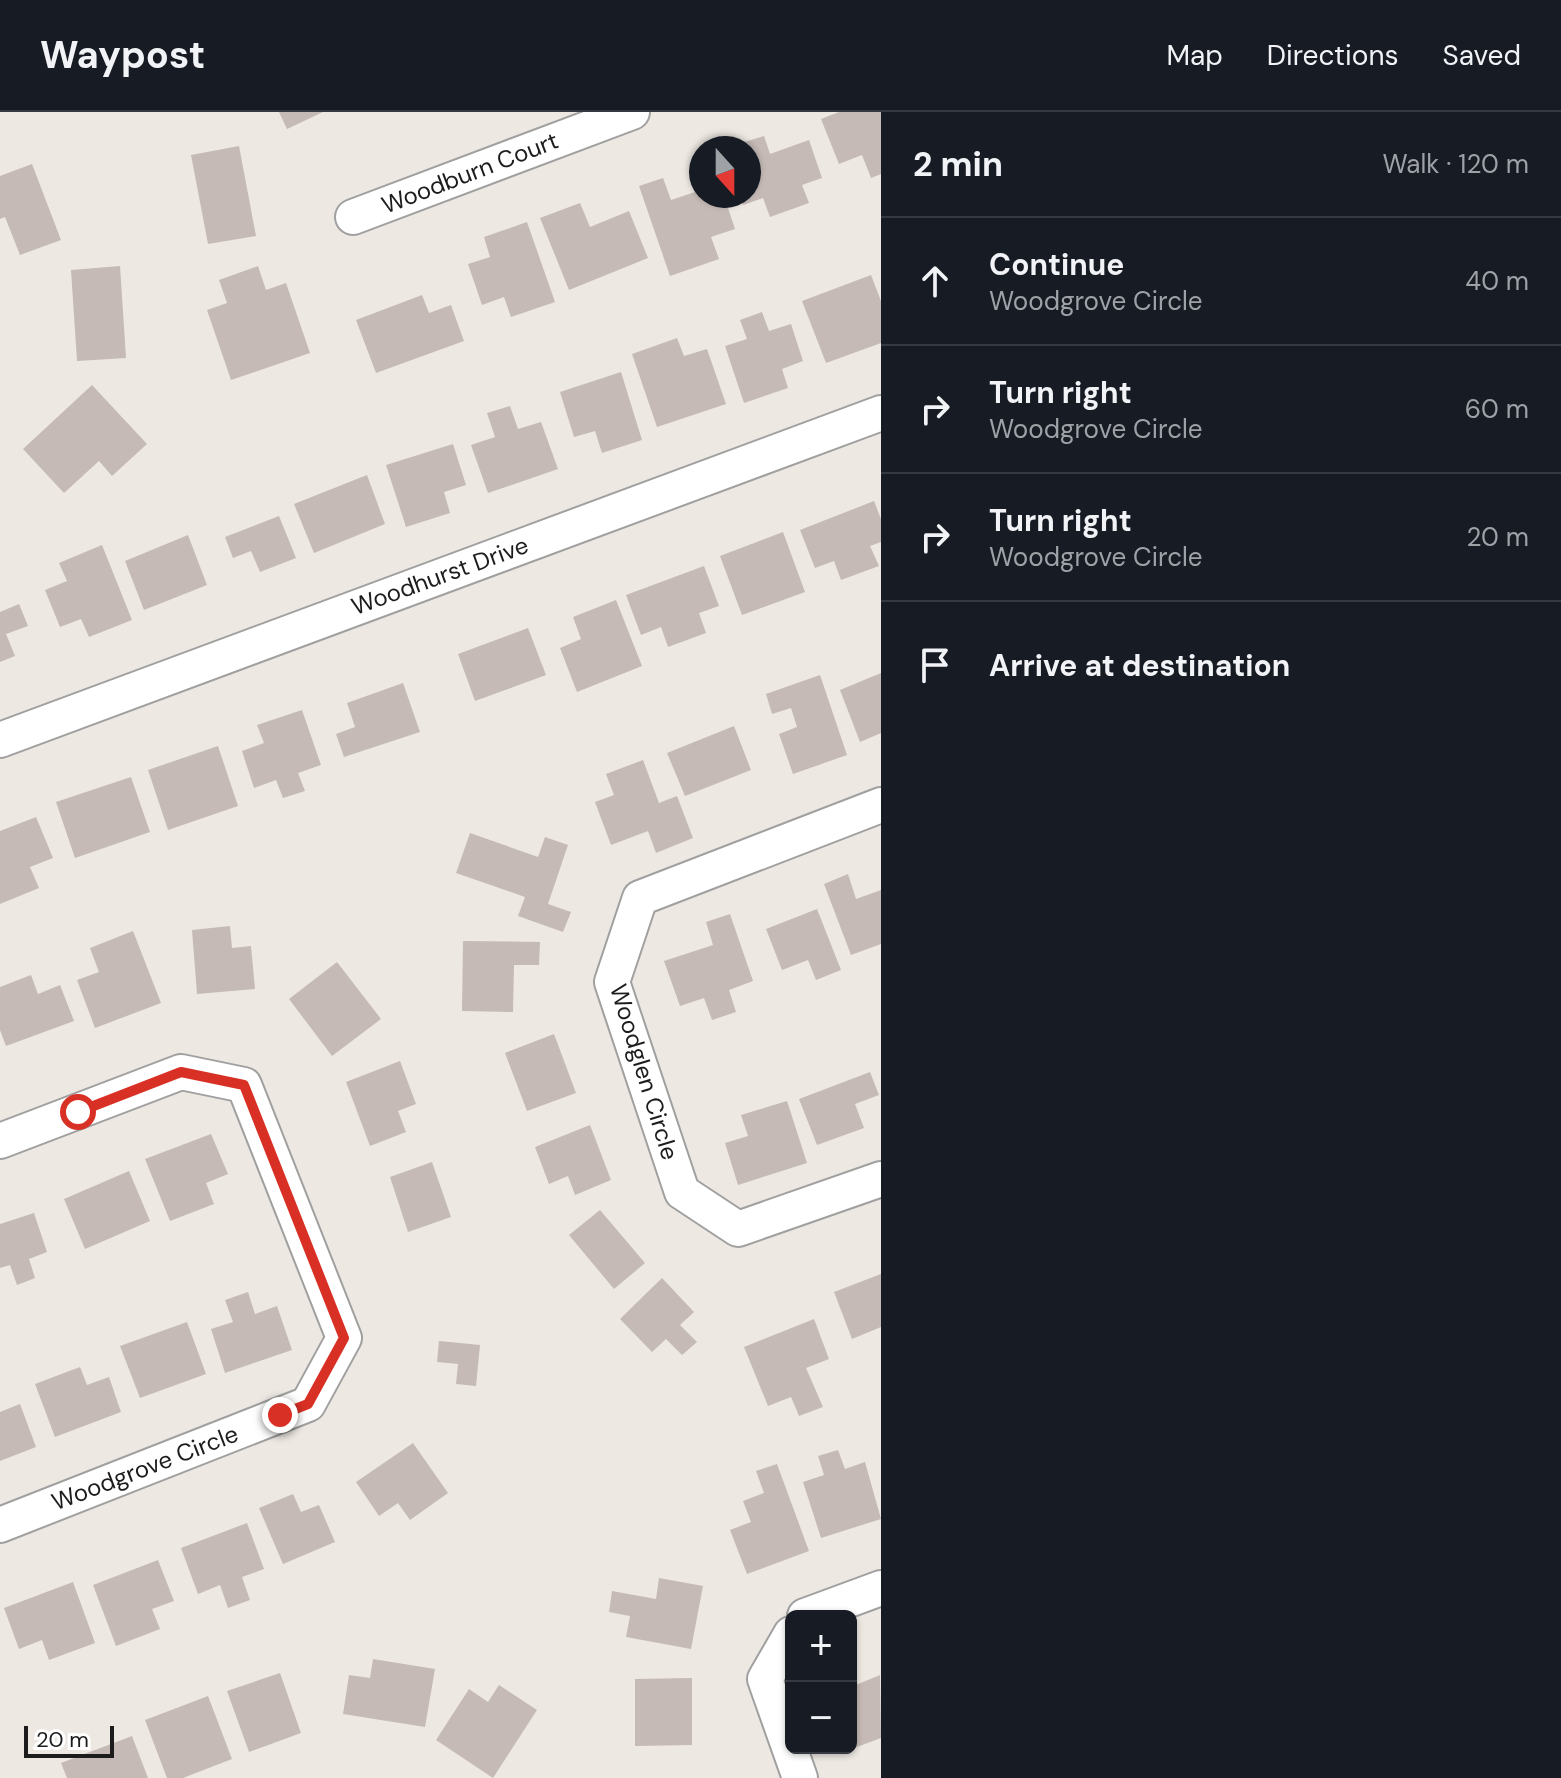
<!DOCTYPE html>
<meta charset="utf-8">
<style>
:root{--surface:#171b24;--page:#242831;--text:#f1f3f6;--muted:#9ea1a6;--line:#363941}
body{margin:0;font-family:"DM Sans",sans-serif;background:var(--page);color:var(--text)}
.controls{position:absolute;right:24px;bottom:24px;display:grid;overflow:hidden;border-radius:12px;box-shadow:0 2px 6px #0004}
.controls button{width:72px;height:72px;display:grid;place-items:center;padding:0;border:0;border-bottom:2px solid var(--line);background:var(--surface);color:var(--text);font:40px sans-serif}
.compass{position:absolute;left:689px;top:24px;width:72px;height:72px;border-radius:50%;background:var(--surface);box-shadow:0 2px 6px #0004;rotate:159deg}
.scale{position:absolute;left:24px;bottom:20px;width:90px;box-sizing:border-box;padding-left:8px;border:4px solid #1c1c1c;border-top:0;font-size:22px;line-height:28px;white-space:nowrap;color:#1c1c1c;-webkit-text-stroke:6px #fff;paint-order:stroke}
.stop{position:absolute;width:24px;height:24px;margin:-18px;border:6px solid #d93025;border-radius:50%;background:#fff}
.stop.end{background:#d93025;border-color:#fff;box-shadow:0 2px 8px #0008}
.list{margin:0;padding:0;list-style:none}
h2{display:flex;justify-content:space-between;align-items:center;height:104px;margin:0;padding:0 32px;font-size:34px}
h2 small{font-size:26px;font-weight:400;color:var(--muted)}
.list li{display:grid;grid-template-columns:52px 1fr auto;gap:24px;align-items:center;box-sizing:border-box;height:128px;padding:0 32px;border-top:2px solid var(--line)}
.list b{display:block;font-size:30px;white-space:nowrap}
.list p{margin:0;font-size:26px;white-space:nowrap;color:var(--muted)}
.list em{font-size:26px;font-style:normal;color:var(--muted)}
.icon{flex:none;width:44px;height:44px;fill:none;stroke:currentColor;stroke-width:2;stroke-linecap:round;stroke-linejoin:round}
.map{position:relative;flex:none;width:881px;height:1666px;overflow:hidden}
header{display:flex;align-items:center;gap:48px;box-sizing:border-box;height:112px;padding:0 40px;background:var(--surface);border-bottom:2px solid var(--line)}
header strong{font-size:38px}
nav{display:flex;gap:44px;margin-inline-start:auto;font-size:28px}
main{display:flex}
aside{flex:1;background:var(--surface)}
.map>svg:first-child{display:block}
.building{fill:#c5bab5}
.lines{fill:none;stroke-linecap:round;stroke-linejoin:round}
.street-casing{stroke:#a0a0a0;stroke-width:38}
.street{stroke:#fff;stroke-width:34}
.route{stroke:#d93025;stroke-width:10}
.labels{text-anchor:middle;stroke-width:6;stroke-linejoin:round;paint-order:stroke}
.street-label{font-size:24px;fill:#1c1c1c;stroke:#fff}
</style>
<header>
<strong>Waypost</strong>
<nav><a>Map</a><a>Directions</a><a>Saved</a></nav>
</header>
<main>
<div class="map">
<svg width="881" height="1666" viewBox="0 0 881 1666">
<rect width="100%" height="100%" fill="#ede8e2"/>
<path class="building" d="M279 0H323L287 17Z
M839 0H881V62L871 66 862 43 839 52 821 7Z
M764 24 770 42 809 28 822 66 802 73 809 91 770 105 763 86 743 93 740 84H749V36L728 35Z
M239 34 256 124 208 132 191 43Z
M32 52 61 128 20 143 5 105 0 107V64Z
M663 66 671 88 701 78V84H724L735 117 711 125 719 147 670 164 639 74Z
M580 91 590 115 629 99 648 146 569 178 540 106Z
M527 110 555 190 511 205 504 185 482 193 468 152 490 145 484 125Z
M120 154 126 246 77 249 71 158Z
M258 154 266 178 286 171 310 241 231 268 207 198 227 191 219 168Z
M871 163 881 189V231L826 251 802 189Z
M422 183 429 201 451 193 464 229 376 261 356 208Z
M762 200 769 219 791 212 803 249 782 257 788 276 744 291 725 234 747 227 740 208Z
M677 226 684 244 707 237 726 292 657 315 632 242Z
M621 260 642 328 602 341 595 319 574 325 560 280Z
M92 273 147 332 112 364 99 349 64 381 23 337Z
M510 294 518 317 541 310 558 357 488 381 471 333 495 325 487 301Z
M453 332 466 373 444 380 450 401 406 415 386 353Z
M367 363 385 412 314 441 294 392Z
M874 389 881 407V430L870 434 879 454 841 468 834 449 815 456 800 418Z
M279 404 296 446 260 460 251 439 233 446 225 425Z
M783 420 805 480 742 503 720 444Z
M188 423 207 473 144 498 125 449Z
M102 433 132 508 89 525 81 507 60 515 45 478 67 469 59 451Z
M704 454 719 494 699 501 706 521 668 535 661 515 641 523 626 483Z
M616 488 642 554 577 580 560 536 581 527 573 505Z
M19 492 28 514 6 522 15 544 0 550V500Z
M528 516 546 563 475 589 458 542Z
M881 561V621L860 630 840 578Z
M820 563 847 643 793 662 779 622 797 615 791 596 772 602 766 582Z
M403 571 420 620 344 645 336 622 355 615 347 591Z
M302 598 321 653 298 661 305 679 283 686 276 668 254 676 242 639 264 631 257 613Z
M734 614 751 658 685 684 667 641Z
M218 634 238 694 168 718 148 658Z
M643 648 659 691 677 684 693 726 656 741 648 719 611 733 595 690 614 683 606 662Z
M131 665 150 720 75 746 56 690Z
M36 705 53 746 30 755 39 776 0 792V719Z
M470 721 538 745 545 725 568 733 548 792 571 800 563 820 518 804 525 785 456 761Z
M848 762 856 787 881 778V832L851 843 824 772Z
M817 797 841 858 816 868 808 848 782 858 766 817Z
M730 802 753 869 729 878 736 900 712 908 704 886 680 894 664 849 713 833 706 810Z
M230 814 232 836 251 834 255 877 197 882 192 818Z
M133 819 161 891 95 916 77 868 99 860 90 836Z
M463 829 540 830 539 853H514L513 900 462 899Z
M337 850 381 907 332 944 289 887Z
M31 863 38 882 60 873 74 909 6 934 0 918V875Z
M554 922 576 981 527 999 505 941Z
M400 949 416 992 398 999 406 1020 370 1034 346 970Z
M870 960 879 983 855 992 864 1016 817 1033 799 987Z
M787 989 807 1051 738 1073 725 1031 748 1024 741 1003Z
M590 1013 611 1068 575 1083 568 1064 549 1072 535 1035Z
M211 1022 228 1062 206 1071 214 1092 170 1109 145 1047Z
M432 1050 451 1105 408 1120 390 1065Z
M129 1059 150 1109 85 1137 64 1087Z
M600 1098 645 1151 614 1177 569 1123Z
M34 1101 47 1140 29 1147 35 1166 17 1173 10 1153 0 1156V1112Z
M881 1162V1215L852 1227 834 1180Z
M662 1166 694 1200 680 1213 697 1230 682 1243 666 1227 652 1240 620 1207Z
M248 1180 255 1202 277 1194 292 1238 225 1261 211 1217 233 1210 225 1188Z
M814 1207 829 1247 806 1256 823 1295 799 1304 791 1285 768 1294 744 1235Z
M187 1210 206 1262 140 1286 120 1234Z
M439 1229 480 1233 476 1274 456 1272 458 1252 437 1250Z
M80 1255 87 1273 109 1265 121 1300 55 1325 35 1272Z
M20 1292 36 1335 0 1349V1300Z
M413 1331 448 1381 410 1408 398 1391 379 1404 356 1370Z
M838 1338 845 1357 865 1350 881 1407 821 1426 803 1370 824 1363 818 1344Z
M777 1352 809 1439 747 1462 730 1418 751 1410 743 1389 764 1381 756 1359Z
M293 1382 301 1400 319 1393 335 1430 283 1452 259 1396Z
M247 1411 264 1457 242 1465 250 1488 228 1496 220 1473 198 1482 181 1436Z
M158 1448 174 1489 152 1497 160 1517 116 1534 93 1473Z
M659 1466 703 1474 691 1537 626 1525 630 1504 609 1500 612 1479 656 1487Z
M73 1470 95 1531 49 1548 42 1528 19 1537 4 1496Z
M373 1547 435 1557 425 1615 343 1602 349 1563 370 1566Z
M280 1561 301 1621 249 1640 227 1579Z
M880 1563 881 1626 838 1642 836 1636H851V1575Z
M692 1566V1633L635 1634V1567Z
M499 1573 537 1598 493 1666 436 1628 469 1577 488 1590Z
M208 1584 232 1647 183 1666H167L145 1608Z
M132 1624 148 1666H67L61 1651Z"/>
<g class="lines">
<defs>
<path id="street" d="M353 105 632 0
M0 628 881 301
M881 693 640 786 612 870 682 1080 738 1117 881 1067
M0 1029 181 960 244 973 344 1226 308 1292 0 1413
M805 1504 881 1476
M791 1522 765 1567 800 1666"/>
</defs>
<use href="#street" class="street-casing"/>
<use href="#street" class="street"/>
</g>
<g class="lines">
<path class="route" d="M78 1000 181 960 244 973 344 1226 308 1292 280 1303"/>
</g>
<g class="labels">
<g class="street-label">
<text transform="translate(470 61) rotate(-21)" y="8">Woodburn Court</text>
<text transform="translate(440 464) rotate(-20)" y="8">Woodhurst Drive</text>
<text transform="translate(644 960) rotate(73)" y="8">Woodglen Circle</text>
<text transform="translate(145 1356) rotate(-21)" y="8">Woodgrove Circle</text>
</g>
</g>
</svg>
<div class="controls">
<button>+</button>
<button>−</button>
</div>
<svg class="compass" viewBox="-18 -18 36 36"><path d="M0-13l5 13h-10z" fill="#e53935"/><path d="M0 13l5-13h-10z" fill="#9ea1a6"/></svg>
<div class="scale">20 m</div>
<div class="stop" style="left:78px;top:1000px"></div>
<div class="stop end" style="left:280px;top:1303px"></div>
</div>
<aside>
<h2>2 min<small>Walk · 120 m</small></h2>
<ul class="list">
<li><svg class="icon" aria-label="ahead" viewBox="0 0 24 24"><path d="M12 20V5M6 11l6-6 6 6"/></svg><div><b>Continue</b><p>Woodgrove Circle</p></div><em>40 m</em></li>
<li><svg class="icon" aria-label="right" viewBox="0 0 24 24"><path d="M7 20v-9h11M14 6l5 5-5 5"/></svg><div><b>Turn right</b><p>Woodgrove Circle</p></div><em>60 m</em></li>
<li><svg class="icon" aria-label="right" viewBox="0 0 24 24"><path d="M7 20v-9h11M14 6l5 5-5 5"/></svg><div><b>Turn right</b><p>Woodgrove Circle</p></div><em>20 m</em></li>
<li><svg class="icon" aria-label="arrive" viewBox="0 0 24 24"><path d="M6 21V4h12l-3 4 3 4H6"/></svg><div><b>Arrive at destination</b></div></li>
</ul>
</aside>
</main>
